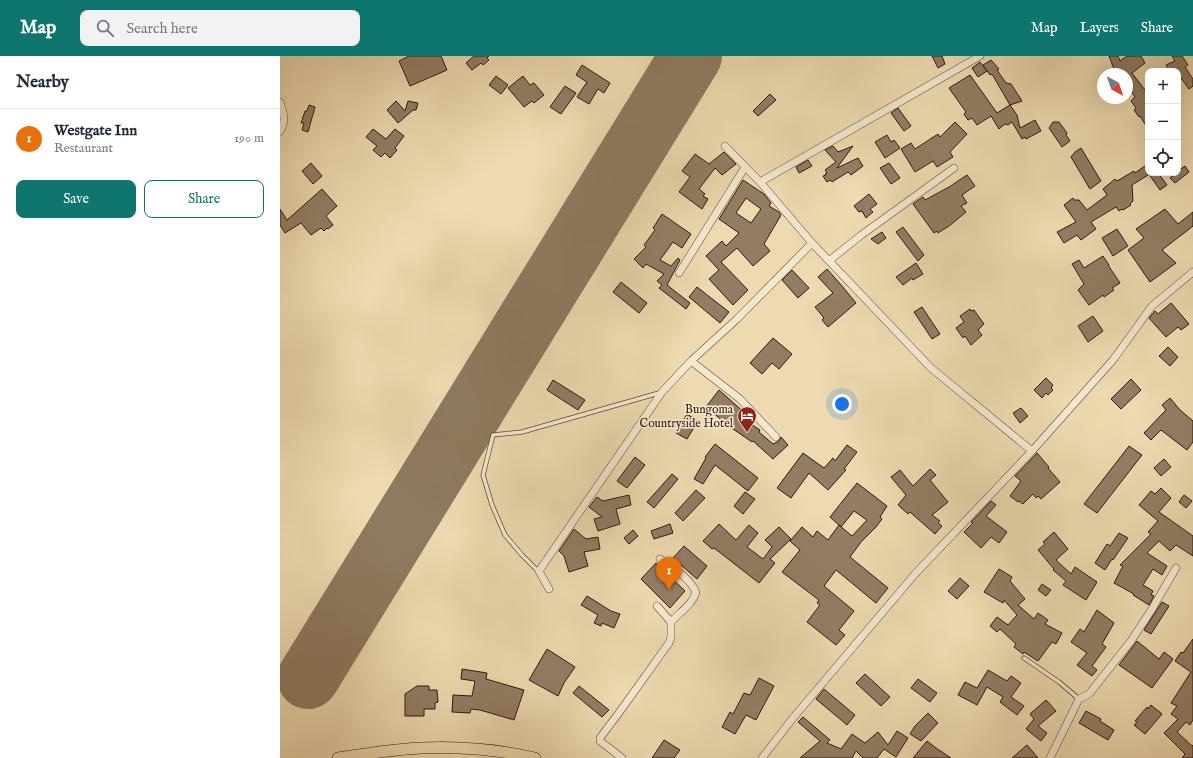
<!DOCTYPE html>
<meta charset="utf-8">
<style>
:root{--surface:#fff;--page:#f2f2f3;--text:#1f2937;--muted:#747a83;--line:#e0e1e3;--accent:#0f766e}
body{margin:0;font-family:"IM FELL English",serif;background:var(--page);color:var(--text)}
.controls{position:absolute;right:12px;top:12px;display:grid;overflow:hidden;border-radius:8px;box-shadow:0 4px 16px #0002}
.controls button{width:36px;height:36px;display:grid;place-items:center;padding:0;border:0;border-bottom:1px solid var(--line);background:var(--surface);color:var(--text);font:20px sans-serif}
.compass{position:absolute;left:817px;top:12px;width:36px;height:36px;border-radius:50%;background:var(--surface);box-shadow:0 4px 16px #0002;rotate:140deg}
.you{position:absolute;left:562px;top:348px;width:14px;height:14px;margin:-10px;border:3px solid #fff;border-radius:50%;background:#1a73e8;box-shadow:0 0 0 6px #1a73e833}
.badge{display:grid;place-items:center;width:26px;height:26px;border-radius:50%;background:var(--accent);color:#fff;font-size:13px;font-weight:700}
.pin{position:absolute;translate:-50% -33px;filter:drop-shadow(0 1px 2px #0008)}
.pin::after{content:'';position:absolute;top:21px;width:14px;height:12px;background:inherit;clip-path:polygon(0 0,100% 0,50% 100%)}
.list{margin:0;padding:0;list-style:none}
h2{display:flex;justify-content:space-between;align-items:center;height:52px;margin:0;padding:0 16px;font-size:17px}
h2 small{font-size:13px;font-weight:400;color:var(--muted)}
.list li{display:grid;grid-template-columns:26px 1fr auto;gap:12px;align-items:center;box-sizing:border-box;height:60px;padding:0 16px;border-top:1px solid var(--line)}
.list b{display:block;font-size:15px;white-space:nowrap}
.list p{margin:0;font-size:13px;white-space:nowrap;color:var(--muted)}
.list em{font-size:13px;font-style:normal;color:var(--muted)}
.actions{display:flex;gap:8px;padding:12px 16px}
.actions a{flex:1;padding:9px 0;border:1px solid var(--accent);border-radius:8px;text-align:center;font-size:14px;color:var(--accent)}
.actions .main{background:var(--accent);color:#fff}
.icon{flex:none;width:22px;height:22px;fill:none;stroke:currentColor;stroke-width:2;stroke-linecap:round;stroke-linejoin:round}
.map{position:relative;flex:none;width:913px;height:702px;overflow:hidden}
header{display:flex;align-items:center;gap:24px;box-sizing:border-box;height:56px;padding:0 20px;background:var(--accent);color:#fff}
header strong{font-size:19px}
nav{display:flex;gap:22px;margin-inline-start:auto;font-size:14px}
.search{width:280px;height:36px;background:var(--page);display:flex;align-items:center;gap:10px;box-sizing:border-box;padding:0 14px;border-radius:8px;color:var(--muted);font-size:15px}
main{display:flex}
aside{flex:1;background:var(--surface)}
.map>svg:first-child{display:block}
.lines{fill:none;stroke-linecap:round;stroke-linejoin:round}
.runway{stroke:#8e7a60;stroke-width:62}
.building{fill:#927d64;stroke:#301911;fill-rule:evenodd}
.service-casing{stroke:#5f4939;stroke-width:5}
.minor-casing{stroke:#5f4939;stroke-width:8}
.primary-casing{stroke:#301911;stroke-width:12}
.service{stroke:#f3e7cc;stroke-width:3.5}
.minor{stroke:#f3e7cc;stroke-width:7}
.primary{stroke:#eddab0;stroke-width:11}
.labels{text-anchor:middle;stroke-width:3.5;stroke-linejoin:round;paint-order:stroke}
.poi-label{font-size:12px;fill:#301911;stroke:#f3e7cc;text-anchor:end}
</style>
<header>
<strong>Map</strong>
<div class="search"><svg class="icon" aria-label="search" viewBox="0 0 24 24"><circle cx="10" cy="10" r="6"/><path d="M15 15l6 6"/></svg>Search here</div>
<nav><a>Map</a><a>Layers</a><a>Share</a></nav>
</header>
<main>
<aside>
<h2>Nearby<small></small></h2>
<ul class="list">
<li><span class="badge" style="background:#e8710a">1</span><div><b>Westgate Inn</b><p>Restaurant</p></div><em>190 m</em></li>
</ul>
<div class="actions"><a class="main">Save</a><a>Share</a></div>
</aside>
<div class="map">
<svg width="913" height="702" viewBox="0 0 913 702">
<rect width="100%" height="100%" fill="#eddab0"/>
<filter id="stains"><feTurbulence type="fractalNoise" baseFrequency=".005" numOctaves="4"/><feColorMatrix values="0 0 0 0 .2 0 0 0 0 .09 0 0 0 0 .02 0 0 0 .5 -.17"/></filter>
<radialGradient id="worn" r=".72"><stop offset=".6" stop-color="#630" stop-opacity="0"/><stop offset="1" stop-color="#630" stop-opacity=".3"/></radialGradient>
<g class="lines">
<path class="runway" d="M28 622 411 0"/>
</g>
<path class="building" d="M129 0H161L167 14 130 30 119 5Z
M194 0H209L207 2 209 4 203 9 201 7 192 14 186 7Z
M652 0H662L665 8 658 12Z
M829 0H838L840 5 847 0H861L865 7 852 17 868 38V73L860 60 859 61 854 54 856 52 851 45 855 41 847 29V18H836Z
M892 0H902L908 9 905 11 913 23V30L909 33 898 18V15H896L894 13 889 15 886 9 895 5Z
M711 4 719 13 717 14 726 27 731 28 742 45 730 49 712 18 710 19 703 9Z
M700 6 707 15 698 21 692 12Z
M302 9 330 27 324 37 318 33 309 48 297 41 307 26 296 19Z
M690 19 717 57 730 49 737 59 740 72 755 64 761 75 746 83 745 81 742 83 732 66 728 69 725 68 719 73 711 60 697 69 692 62 688 64 684 58 686 56 669 32Z
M216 20 228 29 221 38 209 29Z
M243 20 250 29 254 27 264 39 254 47 252 45 244 51 228 32Z
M285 30 296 37 281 58 270 51Z
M490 38 496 44 478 60 473 55Z
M116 45 125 55 128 45 138 47 136 54H133L118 67 107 54Z
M29 49 35 51 28 76 22 74 24 67H21L25 55H27Z
M618 52 631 70 624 75 611 57Z
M675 66 687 78 670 96 673 101 657 111 653 105 635 116 621 93 631 87 635 93 658 78 660 81Z
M773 66H779L787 77 786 79 790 85 782 91 769 72Z
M93 73 106 83 115 73 124 80 115 92 117 94 110 102 105 97 101 101 93 94 97 90 86 81Z
M607 79 611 86 614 84 620 92 605 102 595 86Z
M553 90 558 96 573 90 557 112 578 102 583 110 571 119 568 116 552 126 550 124 547 126 543 120 546 119 545 118 547 117 545 114 556 106 545 94Z
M801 92 821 125 810 133 791 101 795 96Z
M444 96 456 108 442 119 435 112 419 133 425 138 423 140 428 143 422 153 399 136 410 121 402 115 415 98 429 108Z
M528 104 532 110 519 117 516 111Z
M31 107 42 120 33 128 22 115Z
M609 107 620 122 611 128 600 112Z
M868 108V117H878L887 129 880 134 868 117V119L852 129 853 145 850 148 851 149 843 154 842 153 839 155 836 151 811 166 816 173 801 184 797 179 784 187 777 176 796 166 784 149 793 142 794 144H799L807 154 827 139 823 133 835 123 837 125 854 115 855 117Z
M905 110 909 116 895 127 890 122 896 117H898V115Z
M687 119 695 130 682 139 687 147 681 150 686 156 669 170 658 177 657 175 654 177 633 148 643 141 645 144 669 131Z
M463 124 484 138 491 147 489 150 499 156 501 159 484 188 490 195 473 210 457 192 441 206 468 234 453 249 429 223 439 214 426 200 442 185 446 190 459 177 439 163ZM466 142 481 153 471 167 456 157Z
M42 133 57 150 46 160 53 169 48 173 47 172 44 175 41 172 31 179 21 167 5 177 0 169V153L7 164Z
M589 138 597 148 590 153 593 156 586 162 582 155 579 156 574 150Z
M885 153 898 168 913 156V170L882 194 896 207 870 226 848 194 864 182 856 173Z
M382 158 411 178 402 192 393 186 380 204 391 210 398 202 400 204 387 229 410 247 406 253 379 232 382 229 377 225 384 218 366 208 363 212 354 203 366 191 364 189 375 174 373 172Z
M623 171 644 199 638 205 616 176Z
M837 173 848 190 833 200 822 182Z
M602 176 606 182 598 188 591 183Z
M823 200 829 209H828L840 227 832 232 834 234 824 241 823 239 809 249 798 234 804 228 792 208 799 204 804 212Z
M636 207 643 218 633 224 632 222 623 229 616 221Z
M547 213 562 230 576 247 548 271 542 264 544 262 535 251 553 237 538 221Z
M512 214 529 232 518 242 502 224Z
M341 226 367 247 359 257 333 236Z
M417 231 449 256 440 267 409 241Z
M891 247 909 268 901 274 898 271 886 281 869 262 875 255 878 258Z
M642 251 660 278 652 283 634 256Z
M690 253 691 255 694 254 704 268 698 274 702 279 691 289 685 280 683 282 676 272 684 266 680 260Z
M813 260 823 275 808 286 798 270Z
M493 282 512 298 499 313 492 307 482 318 470 307Z
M888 291 898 301 890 310 879 300Z
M766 322 773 329 771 332 773 334 768 339 766 337 762 342 754 334Z
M851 323 861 334 841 353 831 343Z
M273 324 305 344 298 354 267 334Z
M439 334 466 358 462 362 480 374 479 376 493 388 499 385 501 381 508 389 493 403 473 385 472 386 453 373 438 361 426 351Z
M890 342 900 354 913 365V386L907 394 881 374 871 384 864 377 886 354 882 349Z
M741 352 748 360 740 367 733 357Z
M407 358 418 365 407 383 396 377Z
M435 388 478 422 468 435 435 409 423 428 414 423 426 402 425 401Z
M567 389 577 396 564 413 566 414 548 434 529 417 511 442 497 432 523 397 544 412 553 402 555 405Z
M849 390 862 399 817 457 804 448Z
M757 397 769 411 768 412 780 426 761 443 758 440 756 442 753 438 743 448 739 445 738 446 730 440 741 425 735 420Z
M355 401 365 409 347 432 337 425Z
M884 403 891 411 881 420 874 412Z
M650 413 656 419 650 424 668 446 652 459 660 465 658 467 662 470 655 478 630 456 628 458 618 449 626 439 611 421 620 414 633 430Z
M392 418 398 423 374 452 367 446Z
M577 427 607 450 600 461 602 463 596 471 581 486 570 501 608 532 596 547 556 514 544 530 574 555 559 574 565 579 556 589 527 566 540 549 537 547 539 544 502 516 520 494 510 485 522 471 533 481 537 475 548 484 559 469 572 480 587 464 574 455 561 471 550 461Z
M881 432 891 442 879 456 913 480V500L896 489 890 495 879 485 867 497 887 510 882 519 873 513 863 529 873 535 871 539 874 540 869 549 853 539 854 538 834 527 843 510 840 509 871 478 868 476 878 465 859 449 871 435 875 438Z
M416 434 425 442 403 465 395 457Z
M465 436 475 443 463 458 454 450Z
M349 439 351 449 336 453 340 468 318 475 314 463 322 461 309 451 317 441 323 445Z
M904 439 912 445 906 452 899 446Z
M711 445 716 449 706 460 727 476 719 487 711 481 701 492 684 476 693 467 691 466 693 464Z
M390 468 393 477 374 483 371 475Z
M439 468 456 484 469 469 478 477 467 491 483 503 492 491 485 484 499 471 511 483 490 503 495 507 479 527 434 492 432 493 423 485Z
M294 473 306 483 318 481 320 493 304 496 308 510 289 516 284 500 279 495Z
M353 474 358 480 349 488 344 482Z
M774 476 788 493 776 504 791 518 795 511 817 526 806 544 783 529 786 525 773 514 774 513 758 494 765 488 763 486Z
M839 477 848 482 833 504 832 503 825 514 815 507 827 488 830 490Z
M404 490 427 510 417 523 393 502Z
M376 507 405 535 390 552 361 523Z
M719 513 732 521 730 525 745 543 738 549 754 563 758 557 768 564 765 568 782 577 776 588 772 586 758 605 744 596 743 598 734 591 736 588 720 573 717 576 710 570 717 561 728 569 737 559 724 544 723 547 704 536Z
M680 522 689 530 677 543 668 535Z
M762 528 771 534 766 540 758 534Z
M307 540 331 555 340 558 334 572 322 567 321 570 314 567 318 559 301 549Z
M882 546 889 550 871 578 864 574Z
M817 554 834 567 822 588 826 591 812 610 817 614 812 620 797 609 807 597 791 586 800 573 804 576Z
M913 583V664L910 669 906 666 897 676 912 690 913 689V702H902L905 698 884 677 898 663 891 658 897 650 891 647 911 616 895 605 901 596 903 597Z
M857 585 879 603 884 596 893 603 872 632 839 609Z
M267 593 295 611 284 627 278 640 249 624Z
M182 613 207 617 206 623 244 634 234 664 200 654 191 653 190 657 172 656 173 639 192 640 195 625 181 623Z
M708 614 727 625 731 620 741 627 731 641 744 650 737 659 720 646 723 641 707 631 697 649 678 639 685 626 697 632Z
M585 618 610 641 601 650 576 627Z
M479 622 494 630 476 664 466 659 455 678 442 671 450 656 453 658 464 637 470 639Z
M638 623 657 637 650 646 631 632Z
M137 630H149V634H157L158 646 155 647V653H144V660H125V638Z
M299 630 329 654 322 661 293 637Z
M544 633 575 659 567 669 536 643Z
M766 644 776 655 758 670 767 677 761 685 746 673 754 663 750 658Z
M871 649 882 658 865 678 854 669 857 666 855 665 867 651 868 653Z
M806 655 821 663 820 665 834 674 828 684 799 667Z
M648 657 658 667 641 685 630 678 635 670Z
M523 661 550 684 547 687 561 693 572 678 585 687 598 676 608 689 617 675 628 682 616 701 604 693 597 702H583L576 695 572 702H520L540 685 518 666Z
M384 684 400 694 394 702H372Z
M647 685 656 692 671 702H633Z
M747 689 758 702H732Z"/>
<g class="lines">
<defs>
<path id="service" d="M258 515 242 499 225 479 212 449 203 419 213 379 242 376 379 337
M744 602 779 626 799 643"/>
<path id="minor" d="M0 46C3 56 7 65 0 75
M445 90 480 126 532 187 651 312 752 395 635 518 513 662 482 702
M480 126 700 0
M550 204 580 180 674 112
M399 217 465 111
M496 381 460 343 411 305 457 263 532 187
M752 395 833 304 872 250 913 216
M380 503C393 512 409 521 416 536 413 548 399 557 391 566
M269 533 259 515 382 336 411 305
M342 702 320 685V682L341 654 389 587 391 581V566L377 550
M770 702 799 643 809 638 851 585 872 553 896 512"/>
<path id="primary" d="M58 702C86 698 114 693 142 692 177 690 222 694 255 702"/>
</defs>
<use href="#service" class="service-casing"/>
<use href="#minor" class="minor-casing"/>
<use href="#primary" class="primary-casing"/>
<use href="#service" class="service"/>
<use href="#minor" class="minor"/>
<use href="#primary" class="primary"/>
</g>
<defs>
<symbol id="hotel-pin" viewBox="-11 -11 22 30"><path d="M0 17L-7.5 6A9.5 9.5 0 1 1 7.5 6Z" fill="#8f2418" stroke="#f3e7cc"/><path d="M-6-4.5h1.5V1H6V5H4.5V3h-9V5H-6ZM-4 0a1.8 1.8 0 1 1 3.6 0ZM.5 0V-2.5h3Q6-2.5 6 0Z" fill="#fff"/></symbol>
</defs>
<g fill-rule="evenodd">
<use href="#hotel-pin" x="456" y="349" width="22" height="30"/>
</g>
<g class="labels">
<g class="poi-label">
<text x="453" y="357">Bungoma<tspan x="453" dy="14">Countryside Hotel</tspan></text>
</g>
</g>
<rect width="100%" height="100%" filter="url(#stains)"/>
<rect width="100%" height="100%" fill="url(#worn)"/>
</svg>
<div class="controls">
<button>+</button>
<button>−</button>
<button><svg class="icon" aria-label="locate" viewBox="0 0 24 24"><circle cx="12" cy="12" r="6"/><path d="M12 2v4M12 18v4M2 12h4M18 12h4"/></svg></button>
</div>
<svg class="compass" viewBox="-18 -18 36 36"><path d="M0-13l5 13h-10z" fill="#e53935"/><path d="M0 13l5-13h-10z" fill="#747a83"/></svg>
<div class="you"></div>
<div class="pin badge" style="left:389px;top:534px;background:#e8710a">1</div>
</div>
</main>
